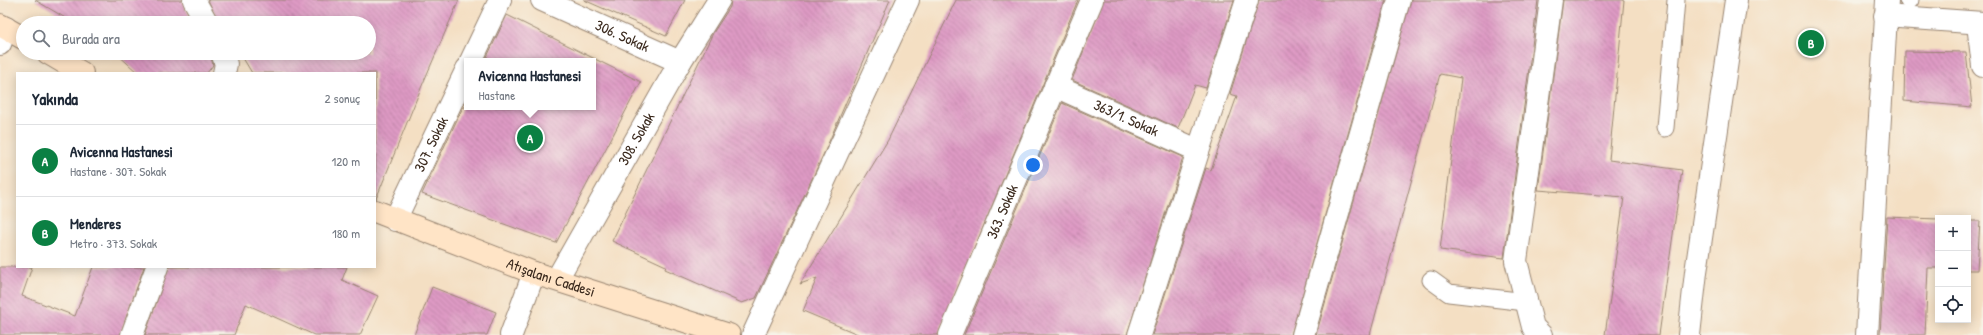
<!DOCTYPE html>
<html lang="tr">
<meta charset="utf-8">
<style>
:root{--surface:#fff;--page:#f6f6f7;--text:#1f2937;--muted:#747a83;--line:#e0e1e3;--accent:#0b8043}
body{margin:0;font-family:"Patrick Hand",sans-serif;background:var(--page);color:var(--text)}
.controls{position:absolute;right:12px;bottom:12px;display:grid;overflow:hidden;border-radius:0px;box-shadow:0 2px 10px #0003}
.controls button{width:36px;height:36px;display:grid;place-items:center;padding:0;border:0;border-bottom:1px solid var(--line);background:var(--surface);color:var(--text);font:20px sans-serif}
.you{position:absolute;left:1033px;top:165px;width:14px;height:14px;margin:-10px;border:3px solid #fff;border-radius:50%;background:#1a73e8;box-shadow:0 0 0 6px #1a73e833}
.badge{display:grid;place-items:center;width:26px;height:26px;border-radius:50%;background:var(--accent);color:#fff;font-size:13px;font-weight:700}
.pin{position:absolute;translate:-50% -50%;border:2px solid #fff;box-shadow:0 1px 4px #0006}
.popup{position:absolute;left:464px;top:58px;width:132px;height:52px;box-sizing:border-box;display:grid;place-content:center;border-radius:0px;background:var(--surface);filter:drop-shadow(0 1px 3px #0005);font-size:13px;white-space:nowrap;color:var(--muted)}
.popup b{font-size:15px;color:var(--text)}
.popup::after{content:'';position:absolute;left:50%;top:100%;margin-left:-8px;border:8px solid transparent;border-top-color:var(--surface)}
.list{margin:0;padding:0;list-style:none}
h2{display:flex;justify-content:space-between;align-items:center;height:52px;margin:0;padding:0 16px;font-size:17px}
h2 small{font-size:13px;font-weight:400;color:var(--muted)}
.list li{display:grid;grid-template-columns:26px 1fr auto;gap:12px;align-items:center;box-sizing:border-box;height:72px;padding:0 16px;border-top:1px solid var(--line)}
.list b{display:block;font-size:15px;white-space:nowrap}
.list p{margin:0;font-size:13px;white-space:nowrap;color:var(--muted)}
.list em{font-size:13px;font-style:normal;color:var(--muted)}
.icon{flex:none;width:22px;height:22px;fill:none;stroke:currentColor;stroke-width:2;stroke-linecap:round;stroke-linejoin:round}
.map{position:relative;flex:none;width:1983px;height:335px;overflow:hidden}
.search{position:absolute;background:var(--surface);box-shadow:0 2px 10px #0003;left:16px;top:16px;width:360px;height:44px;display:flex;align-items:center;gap:10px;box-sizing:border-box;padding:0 14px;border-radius:22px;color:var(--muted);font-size:15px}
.panel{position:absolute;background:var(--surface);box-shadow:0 2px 10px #0003;left:16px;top:72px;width:360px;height:196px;border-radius:0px}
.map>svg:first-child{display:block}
.building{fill:url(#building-back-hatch)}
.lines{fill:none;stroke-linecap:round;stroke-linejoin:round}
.service-casing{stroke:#988470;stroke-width:19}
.minor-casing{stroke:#988470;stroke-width:24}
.secondary-casing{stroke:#988470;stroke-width:24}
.service{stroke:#fff;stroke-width:17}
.minor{stroke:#fff;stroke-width:22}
.secondary{stroke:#ffe4c6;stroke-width:22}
.labels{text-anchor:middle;stroke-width:3;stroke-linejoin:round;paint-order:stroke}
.street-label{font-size:15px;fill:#3b2a1e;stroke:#f7f3e8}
</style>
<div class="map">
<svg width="1983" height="335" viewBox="0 0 1983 335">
<defs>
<pattern id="building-back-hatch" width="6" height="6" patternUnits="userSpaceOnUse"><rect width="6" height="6" fill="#de9ac4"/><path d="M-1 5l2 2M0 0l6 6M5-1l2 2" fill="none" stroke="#b57e9f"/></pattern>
</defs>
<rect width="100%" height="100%" fill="#f7f3e8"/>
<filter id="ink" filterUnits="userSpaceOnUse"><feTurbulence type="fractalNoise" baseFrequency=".025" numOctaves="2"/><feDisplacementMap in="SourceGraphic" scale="8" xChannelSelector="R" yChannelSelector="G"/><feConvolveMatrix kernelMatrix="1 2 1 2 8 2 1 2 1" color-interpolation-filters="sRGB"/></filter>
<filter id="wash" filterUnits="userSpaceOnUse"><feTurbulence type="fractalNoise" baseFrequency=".012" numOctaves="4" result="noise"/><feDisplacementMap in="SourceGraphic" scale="16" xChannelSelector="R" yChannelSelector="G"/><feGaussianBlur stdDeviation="0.9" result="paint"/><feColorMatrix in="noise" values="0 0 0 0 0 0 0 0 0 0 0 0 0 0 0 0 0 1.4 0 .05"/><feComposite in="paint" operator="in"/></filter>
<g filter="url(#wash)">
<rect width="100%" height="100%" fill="#f4dfc3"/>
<g id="blocks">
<path class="building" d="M35 0H182L193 23H74Z
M208 0H459L421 88 376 199 375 73H252L240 53H369V23H219Z
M584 0H685L666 36Z
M731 0H890L825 151 756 298 742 303 665 269 666 266 612 241 713 33 730 7Z
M956 0H1078L938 335H860L803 311 817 278 800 284 888 140Z
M1104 0H1234L1206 88 1195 85 1178 128 1072 80Z
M1259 0H1386L1291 335H1152L1206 168 1211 170 1237 96 1230 94Z
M1411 0H1538L1504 258 1440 250 1461 78 1440 74 1370 335H1316Z
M1563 0H1624L1609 160 1682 170 1659 335H1605L1624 197 1538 190Z
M507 15 641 82 556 243 422 194 463 107H593V61H485Z
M1905 51 1966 52 1972 107 1904 101Z
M116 53H210L213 65 207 73H138Z
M1062 103 1183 157 1127 335H964Z
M1887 217 1938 219V268H1928L1925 335H1880Z
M1968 221H1980L1977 270H1968Z
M0 267H32L22 296 75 316 93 267H144L120 335H0Z
M169 267H347L342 280 378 296 360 335H314L246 304 234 335H145Z
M432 287 496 312 487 335H414Z"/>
</g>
</g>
<g filter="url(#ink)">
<use href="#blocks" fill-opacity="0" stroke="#988470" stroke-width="1"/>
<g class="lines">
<defs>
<path id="service" d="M1908 0H1910
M1665 128 1676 0
M1431 280 1449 293 1526 302"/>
<g id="minor">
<path d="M194 0 207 23"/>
<path id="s1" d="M542 0 680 62"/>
<path d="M1885 16 1983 23"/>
<path d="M1978 24 1983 66"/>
<path d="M0 44 6 28"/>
<path d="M222 53 226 64 224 73"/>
<path d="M471 61 500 0"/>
<path id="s2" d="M1055 86 1197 150"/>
<path id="s3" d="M395 220 467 69"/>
<path id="s4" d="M557 279 680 62 719 0"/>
<path d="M132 335 157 267"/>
<path d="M511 335 534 273"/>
<path d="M753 335 908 0"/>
<path id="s5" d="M950 335 1092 0"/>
<path d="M1139 335 1247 0"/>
<path d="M1303 335 1399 0"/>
<path d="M1541 335 1533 327 1516 261 1551 0"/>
<path d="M1689 335 1696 272 1736 0"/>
<path d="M1867 335 1887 0"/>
</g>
<g id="secondary">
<path d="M0 25 23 38"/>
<path d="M48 53 82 73"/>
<path id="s6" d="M375 211 534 273 729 335"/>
</g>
</defs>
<use href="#service" class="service-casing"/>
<use href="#minor" class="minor-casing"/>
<use href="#secondary" class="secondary-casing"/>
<use href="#service" class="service"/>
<use href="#minor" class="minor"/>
<use href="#secondary" class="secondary"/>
</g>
</g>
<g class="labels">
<g class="street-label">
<text dy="5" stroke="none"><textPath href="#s1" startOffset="88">306. Sokak</textPath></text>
<text dy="5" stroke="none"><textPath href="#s2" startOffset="78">363/1. Sokak</textPath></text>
<text dy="5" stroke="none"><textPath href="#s4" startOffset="161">308. Sokak</textPath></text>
<text dy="5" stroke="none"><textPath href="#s3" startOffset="84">307. Sokak</textPath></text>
<text dy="5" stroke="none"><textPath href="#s5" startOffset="134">363. Sokak</textPath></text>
<text dy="5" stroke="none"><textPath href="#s6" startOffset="188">Atışalanı Caddesi</textPath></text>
</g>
</g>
</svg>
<div class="controls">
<button>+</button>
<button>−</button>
<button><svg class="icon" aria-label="locate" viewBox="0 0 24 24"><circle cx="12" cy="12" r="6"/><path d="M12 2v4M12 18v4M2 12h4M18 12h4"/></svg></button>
</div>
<div class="you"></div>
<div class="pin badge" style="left:530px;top:138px">A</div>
<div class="popup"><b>Avicenna Hastanesi</b>Hastane</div>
<div class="pin badge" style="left:1811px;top:43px">B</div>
<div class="search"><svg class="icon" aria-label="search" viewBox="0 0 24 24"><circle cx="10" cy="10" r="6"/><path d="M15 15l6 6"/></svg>Burada ara</div>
<section class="panel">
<h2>Yakında<small>2 sonuç</small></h2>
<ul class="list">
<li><span class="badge">A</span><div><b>Avicenna Hastanesi</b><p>Hastane · 307. Sokak</p></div><em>120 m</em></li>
<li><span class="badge">B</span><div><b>Menderes</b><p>Metro · 373. Sokak</p></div><em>180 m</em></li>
</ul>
</section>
</div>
